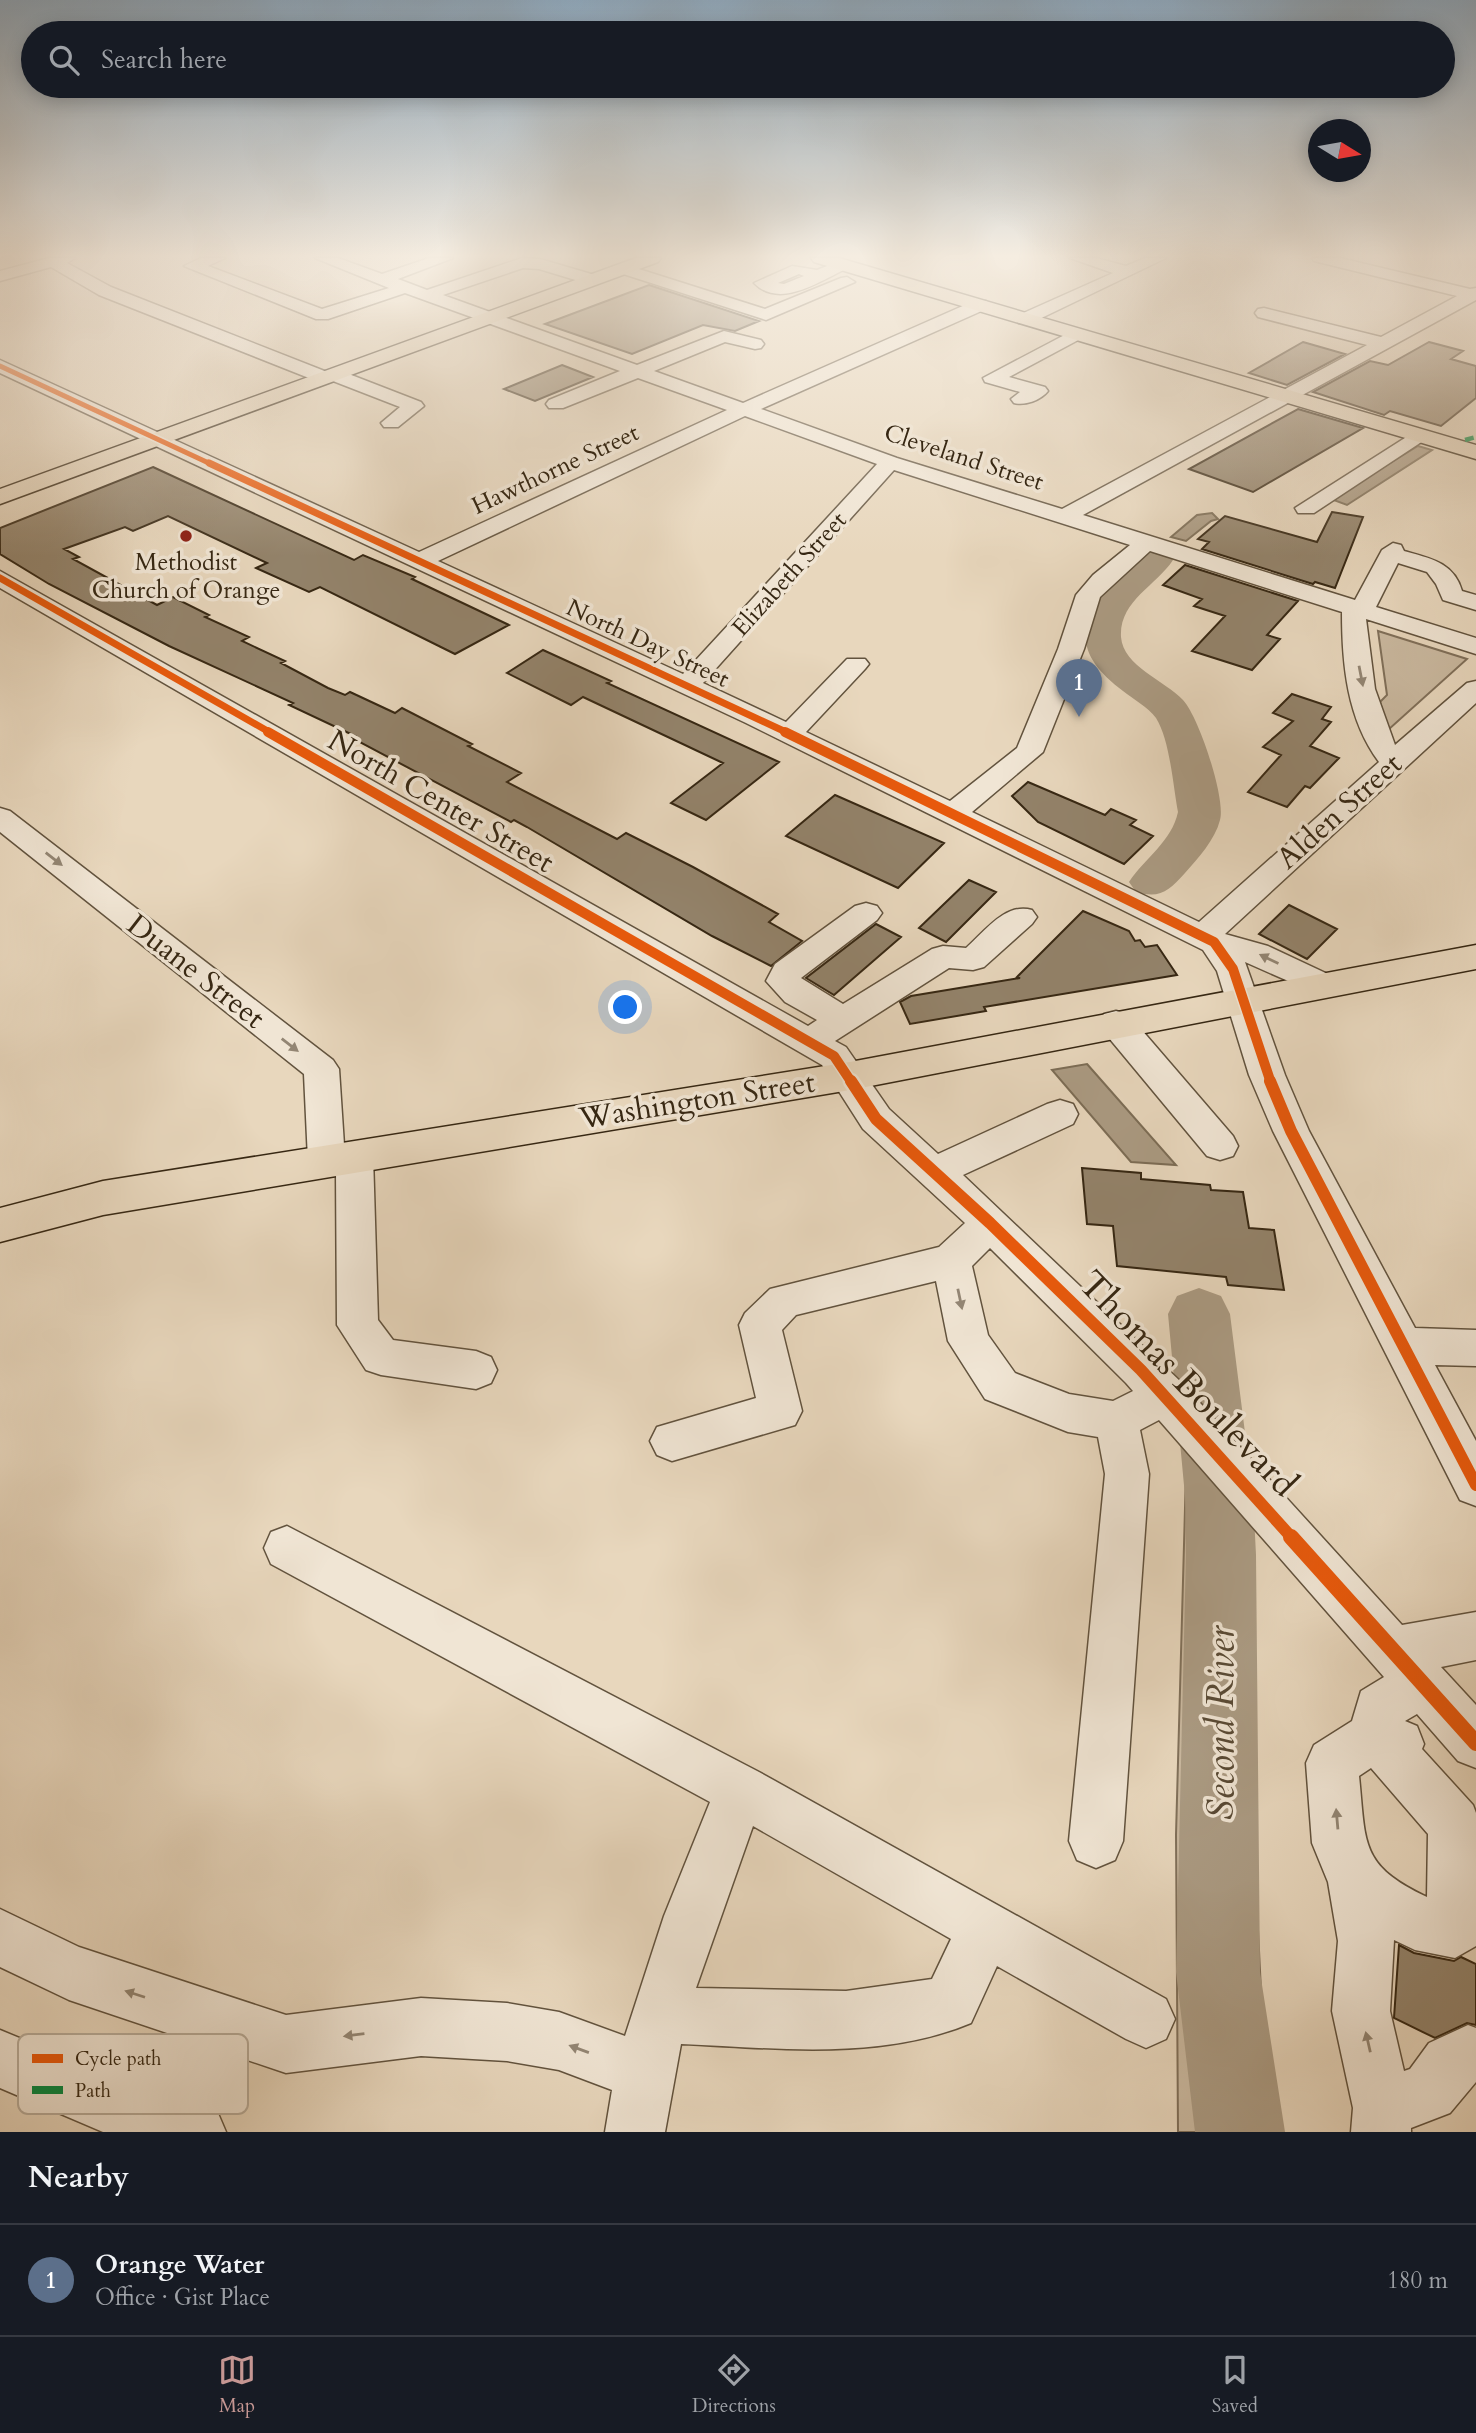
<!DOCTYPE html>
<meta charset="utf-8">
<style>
:root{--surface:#171b24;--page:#20242c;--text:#f1f3f6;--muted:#9ea1a6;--line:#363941;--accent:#c59692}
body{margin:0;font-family:Cardo,serif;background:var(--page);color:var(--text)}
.compass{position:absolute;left:1308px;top:119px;width:63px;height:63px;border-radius:50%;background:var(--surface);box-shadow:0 4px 18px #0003;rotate:101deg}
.you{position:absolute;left:626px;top:1008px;width:24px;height:24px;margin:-18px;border:5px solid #fff;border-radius:50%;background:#1a73e8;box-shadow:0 0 0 10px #1a73e833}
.badge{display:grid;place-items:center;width:46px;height:46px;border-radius:50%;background:var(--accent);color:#fff;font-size:23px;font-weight:700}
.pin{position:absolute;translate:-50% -58px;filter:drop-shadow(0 2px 4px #0008)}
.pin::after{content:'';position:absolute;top:37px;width:24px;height:21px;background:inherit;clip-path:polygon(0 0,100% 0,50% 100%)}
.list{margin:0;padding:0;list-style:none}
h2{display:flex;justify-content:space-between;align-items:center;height:91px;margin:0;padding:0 28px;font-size:30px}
h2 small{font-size:23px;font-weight:400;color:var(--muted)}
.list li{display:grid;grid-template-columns:46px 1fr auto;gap:21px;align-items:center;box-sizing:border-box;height:112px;padding:0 28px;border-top:2px solid var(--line)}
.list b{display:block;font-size:26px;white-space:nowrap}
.list p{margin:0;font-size:23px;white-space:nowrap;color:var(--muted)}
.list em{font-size:23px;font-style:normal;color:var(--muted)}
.icon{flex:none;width:38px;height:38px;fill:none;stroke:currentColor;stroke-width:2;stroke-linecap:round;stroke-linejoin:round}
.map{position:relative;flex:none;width:1476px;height:2132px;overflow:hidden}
.search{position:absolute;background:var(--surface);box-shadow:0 4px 18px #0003;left:21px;right:21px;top:21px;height:77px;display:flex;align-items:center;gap:18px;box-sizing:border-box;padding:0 24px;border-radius:38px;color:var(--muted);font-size:26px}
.sheet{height:203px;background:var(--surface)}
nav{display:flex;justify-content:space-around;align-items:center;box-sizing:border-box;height:98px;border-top:2px solid var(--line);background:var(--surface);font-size:19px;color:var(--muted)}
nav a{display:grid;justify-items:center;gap:4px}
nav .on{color:var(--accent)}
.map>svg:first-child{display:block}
.green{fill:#cab9a0;stroke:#80705a;stroke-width:2}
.water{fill:#ab9b83;stroke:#7c6d56;stroke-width:2}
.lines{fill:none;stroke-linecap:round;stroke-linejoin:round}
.river{fill:#ab9b83;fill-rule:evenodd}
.building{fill:#93836b;stroke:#362713;stroke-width:2}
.minor-casing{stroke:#62533e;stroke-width:3}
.major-casing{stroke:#362713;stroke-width:3}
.minor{fill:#f0e5d4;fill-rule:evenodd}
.major{fill:#e8d7bd;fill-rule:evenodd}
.quiet{stroke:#00873e;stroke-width:4.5;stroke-dasharray:9 4.5;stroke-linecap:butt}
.cycleway-far4-casing{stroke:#f0e5d4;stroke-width:8}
.cycleway-far3-casing{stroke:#f0e5d4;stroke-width:10}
.cycleway-far2-casing{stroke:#f0e5d4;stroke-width:13}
.cycleway-far1-casing{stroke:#f0e5d4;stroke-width:17}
.cycleway-casing{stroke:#f0e5d4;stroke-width:20}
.cycleway-far4{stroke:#e8590c;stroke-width:5}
.cycleway-far3{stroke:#e8590c;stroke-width:7}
.cycleway-far2{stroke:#e8590c;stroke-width:10}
.cycleway-far1{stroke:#e8590c;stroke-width:12}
.cycleway{stroke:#e8590c;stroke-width:16}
.oneway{fill:#938674}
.poi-dot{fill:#8f2418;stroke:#f0e5d4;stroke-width:2.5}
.labels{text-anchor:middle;stroke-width:7;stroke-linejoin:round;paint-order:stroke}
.far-street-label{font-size:24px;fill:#362713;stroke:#f0e5d4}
.far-poi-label{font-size:24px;fill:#362713;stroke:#f0e5d4}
.street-label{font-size:30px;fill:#362713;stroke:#f0e5d4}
.near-street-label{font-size:37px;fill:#362713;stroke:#f0e5d4}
.near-water-label{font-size:38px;font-style:italic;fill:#594a35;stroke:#f0e5d4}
.key{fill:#f0e5d4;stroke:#b8ac9a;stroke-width:2}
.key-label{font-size:19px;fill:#362713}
</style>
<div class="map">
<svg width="1476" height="2132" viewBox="0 0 1476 2132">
<rect width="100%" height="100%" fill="#e8d7bd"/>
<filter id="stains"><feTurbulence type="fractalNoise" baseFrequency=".00286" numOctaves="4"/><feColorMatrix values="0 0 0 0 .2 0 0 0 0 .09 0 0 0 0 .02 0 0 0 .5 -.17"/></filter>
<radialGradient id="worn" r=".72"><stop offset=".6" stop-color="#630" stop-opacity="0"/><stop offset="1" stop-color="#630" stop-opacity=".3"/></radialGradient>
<path class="green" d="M1378 631 1467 659 1388 730 1380 702 1387 695Z
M1186 1472 1238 1526 1268 2132H1178L1176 1835Z"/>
<path class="water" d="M1418 446 1432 450 1347 505 1331 499Z
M1212 513 1218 519 1211 521 1186 541 1171 537 1197 515Z
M1087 1064 1176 1165 1131 1162 1052 1070Z"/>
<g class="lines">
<path class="river" d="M1156 550 1168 553 1173 560C1156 586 1119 601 1121 637 1123 666 1165 681 1183 700 1199 717 1226 799 1220 820 1215 840 1198 858 1185 873 1169 891 1160 899 1136 892L1129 882C1145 858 1172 841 1178 812 1173 786 1170 740 1156 718 1148 707 1133 699 1123 691 1083 661 1073 634 1103 592 1115 575 1135 555 1156 550Z
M1199 1288 1221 1296 1230 1314 1253 1496 1256 1555 1260 1972 1285 2132H1195L1176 1972 1186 1555 1185 1496 1168 1314 1177 1296Z"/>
</g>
<path class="building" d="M649 285 759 321 735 331 703 325 632 354 545 324Z
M1303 342 1345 354 1287 385 1249 373Z
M1429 342 1463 351 1451 359 1476 366V398L1441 426 1390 411 1384 415 1313 392 1370 361 1388 365Z
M562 365 593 377 535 401 504 389Z
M1298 409 1363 428 1253 492 1189 469Z
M153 467 354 560 363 555 415 577 412 579 509 625 455 654 320 587 309 592 256 568 267 563 168 516 133 531 125 527 64 549 79 557 73 559 157 605 173 597 209 615 205 617 249 637 242 641 285 661 281 663 328 688 345 695 350 692 395 713 402 708 472 744 468 746 521 773 507 782 617 839 626 833 693 867 778 914 769 922 802 941 771 966 712 936 527 827 514 820 511 822 352 738 355 736 289 705 293 703 169 646 49 584 0 554V528Z
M1332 512 1363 517 1335 588 1315 582 1313 584 1202 549 1209 542 1198 539 1225 516 1317 542Z
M1185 565 1298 601 1267 635 1280 639 1252 670 1192 651 1225 616 1194 606 1202 599 1163 585Z
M543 650 611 681 607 683 779 762 706 820 671 803 723 763 583 697 571 705 507 673Z
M1292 694 1331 707 1322 719 1331 722 1310 746 1339 758 1310 788 1305 786 1287 807 1248 792 1281 755 1263 747 1293 721 1273 713Z
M1028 782 1105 815 1111 809 1136 820 1130 825 1153 836 1124 864 1038 822 1012 796Z
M835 795 944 843 898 888 786 836Z
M969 880 996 892 946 942 919 928Z
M1289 905 1337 929 1307 959 1259 934Z
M1083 911 1129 931 1135 941 1140 940 1145 947 1157 945 1177 975 984 1007 986 1011 910 1024 900 1002 911 996 1020 978 1017 977Z
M876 924 901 937 834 995 806 978Z
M1082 1168 1141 1173V1179L1210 1185 1211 1190 1243 1192 1249 1228 1274 1230 1284 1290 1228 1285 1226 1277 1117 1266 1113 1226 1087 1224Z
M1399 1945 1414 1953 1454 1961 1461 1957 1476 1964V2025L1467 2023 1435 2038 1394 2018Z"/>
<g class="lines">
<defs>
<path id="minor" d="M49 258H75L67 263 111 287 327 372 341 371 421 402 424 406 398 427H384L381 423 400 407 333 381 319 382 99 295 51 267 0 281V271Z
M201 258H225L208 266 322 309 389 288 315 258H338L382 274 429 258H453L398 279 427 290 522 258 540 259 598 276 600 280 592 285 539 269 523 268 443 295 637 365 724 331 761 340 764 344 761 348 755 349 725 342 654 371 743 403 974 301H986L989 305 986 309 761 409 897 458 1062 509 1367 345 1258 317 1255 313 1258 309 1264 308 1381 337 1457 296 1314 261 1312 258H1340L1470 289 1476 288V300L1083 515 1355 600 1382 550 1393 543 1401 545 1404 551C1429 558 1454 562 1462 591L1476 595V610L1443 600 1436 584 1427 572 1398 563 1376 607 1476 638V654L1366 619 1375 689 1395 745 1467 683 1476 681V703L1225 934 1268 946 1332 976 1337 984 1332 992 1320 995 1245 962 1285 1075 1309 1131 1415 1328 1476 1330V1366L1435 1365 1476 1441V1506L1460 1500 1273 1131 1249 1075 1217 971 1203 950 746 723 0 373V360L419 552 727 410 638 378 563 408H549L546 404 549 400 620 371 405 293 328 319H316L184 266ZM745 416 877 464 683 674 438 561ZM894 470 1130 545 1093 575 1076 595 1058 649 1017 748 950 801 806 732 865 669 869 664 865 659H847L786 722 703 683ZM1150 551 1342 612C1342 664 1347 719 1379 762L1199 922 972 812 1043 752 1084 649 1100 597Z
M1070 258H1096L1126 266 1145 258H1166L1031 323H1019L1016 319 1019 315 1113 273Z
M842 260 848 262V268C821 280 780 310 754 283L792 266 817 270ZM799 274 804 276 784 284 778 283Z
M623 264 765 309 841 278 847 277 855 282 766 320 617 272 615 269Z
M1076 329 1085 334 1082 338 1009 377 1045 387 1048 391C1041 400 1025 406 1014 403L1011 399 1020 392 985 382 983 378Z
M1419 429 1429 435 1426 439 1314 513H1298L1295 508Z
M0 571 808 1026 817 1020 785 1002 766 981 775 964 855 906 866 903 877 906 882 913 877 920 801 978 843 1004 932 949 943 946 966 948C985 931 1006 902 1032 910L1037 917 1032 924 984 967 973 970 949 968 835 1041 846 1047 889 1109 938 1154 1047 1104 1060 1100 1073 1104 1078 1114 1073 1124 963 1175 1181 1382 1402 1625 1476 1612V1660L1441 1667 1476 1705V1768L1458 1761 1417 1714 1405 1721 1417 1726 1424 1744 1422 1749 1473 1805 1476 1813V1946L1455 1958 1415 1950 1394 1940 1390 2011 1404 2071 1410 2069 1429 2043 1468 2025 1476 2028V2082L1450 2113 1411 2128V2132H1351L1353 2108 1332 2011 1338 1941 1328 1882 1312 1843 1306 1763 1314 1745 1352 1721 1361 1691 1384 1677 1159 1420 1140 1430 1149 1474 1123 1841 1115 1860 1096 1868 1077 1860 1069 1841 1105 1474 1098 1437 1068 1432 985 1399 948 1341 936 1281 796 1315 782 1330 802 1411 795 1425 672 1461 657 1455 650 1441 657 1427 756 1398 739 1325 745 1313 770 1289 939 1247 965 1223 863 1129 822 1065 0 588ZM990 1248 1126 1383 1133 1391 1113 1401 1069 1394 1015 1373 988 1335 972 1266ZM1371 1768 1428 1834 1427 1897C1359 1865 1366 1843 1359 1776Z
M0 808 10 811 333 1060 339 1069 344 1145 354 1142 367 1146 373 1156 378 1320 393 1340 476 1351 491 1357 497 1370 491 1383 476 1389 381 1375 366 1370 337 1325 336 1172 327 1174 314 1170 308 1160 304 1074 0 832Z
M1116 1011 1128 1014 1233 1136 1238 1146 1233 1156 1220 1160 1207 1156 1104 1032 1099 1023 1104 1014Z
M287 1526 759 1772 1166 1999 1175 2019 1166 2039 1146 2048 1126 2039 997 1966 971 2023C880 2061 777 2048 681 2044L665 2132H605L612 2090 559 2070 507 2061 421 2056 286 2073 69 2000 0 1967V1909L79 1947 286 2015 421 1998 507 2003 559 2012 625 2036 664 1916 710 1802 271 1564 264 1548 271 1532ZM753 1826 951 1939 932 1979 846 1991 696 1988Z
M0 2030 107 2074 217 2111 226 2132H103L0 2088Z"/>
<path id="major" d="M636 258H661L658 262 0 504V489Z
M811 258H839L1476 445V459L814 262Z
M1476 945V969L850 1090 103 1215 0 1242V1208L103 1181 850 1062Z"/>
</defs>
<use href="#minor" class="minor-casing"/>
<use href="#major" class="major-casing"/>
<use href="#minor" class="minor"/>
<use href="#major" class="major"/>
<path class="quiet" d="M1465 440 1476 437"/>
<defs>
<path id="cycleway-far4" d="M0 366 213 465"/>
<path id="cycleway-far3" d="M209 463 788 733
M0 578 271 733"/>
<path id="cycleway-far2" d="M268 732 834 1056 852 1083
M785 732 1214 942 1233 969 1271 1083"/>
<path id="cycleway-far1" d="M851 1081 876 1119 990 1223 1141 1370 1293 1539
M1270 1081 1291 1131 1476 1485"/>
<path id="cycleway" d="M1291 1537 1476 1743"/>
</defs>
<use href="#cycleway-far4" class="cycleway-far4-casing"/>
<use href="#cycleway-far3" class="cycleway-far3-casing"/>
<use href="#cycleway-far2" class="cycleway-far2-casing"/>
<use href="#cycleway-far1" class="cycleway-far1-casing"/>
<use href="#cycleway" class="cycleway-casing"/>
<use href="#cycleway-far4" class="cycleway-far4"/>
<use href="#cycleway-far3" class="cycleway-far3"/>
<use href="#cycleway-far2" class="cycleway-far2"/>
<use href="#cycleway-far1" class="cycleway-far1"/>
<use href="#cycleway" class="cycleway"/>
</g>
<defs><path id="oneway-solid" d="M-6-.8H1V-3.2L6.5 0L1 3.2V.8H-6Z" transform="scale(1.75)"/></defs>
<g class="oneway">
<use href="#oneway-solid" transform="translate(1361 676) rotate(79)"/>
<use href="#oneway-solid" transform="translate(54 859) rotate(38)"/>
<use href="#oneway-solid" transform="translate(1269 959) rotate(-154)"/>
<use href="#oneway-solid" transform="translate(290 1045) rotate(38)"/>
<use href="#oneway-solid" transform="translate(960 1299) rotate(78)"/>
<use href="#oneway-solid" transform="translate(1337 1819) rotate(-95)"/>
<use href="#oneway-solid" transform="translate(135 1994) rotate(-162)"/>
<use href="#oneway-solid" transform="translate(354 2035) rotate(173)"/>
<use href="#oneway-solid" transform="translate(1368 2042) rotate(-103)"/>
<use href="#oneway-solid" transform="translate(579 2049) rotate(-160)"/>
</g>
<linearGradient id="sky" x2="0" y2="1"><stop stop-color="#8faac0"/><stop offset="0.46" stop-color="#f5ede1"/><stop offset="1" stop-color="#f5ede1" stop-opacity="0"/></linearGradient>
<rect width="1476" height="556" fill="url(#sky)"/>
<circle class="poi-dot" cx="186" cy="536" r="7"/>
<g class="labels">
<g class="far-street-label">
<text transform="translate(964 457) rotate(18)" y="8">Cleveland Street</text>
<text transform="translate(555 469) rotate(-25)" y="8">Hawthorne Street</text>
<text transform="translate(789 574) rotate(-48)" y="8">Elizabeth Street</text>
<text transform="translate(648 643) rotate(25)" y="8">North Day Street</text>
</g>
<g class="far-poi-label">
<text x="186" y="570">Methodist<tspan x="186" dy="28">Church of Orange</tspan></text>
</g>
<g class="street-label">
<text transform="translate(441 801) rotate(30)" y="10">North Center Street</text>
<text transform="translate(1339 811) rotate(-42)" y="10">Alden Street</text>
<text transform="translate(196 971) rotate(38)" y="10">Duane Street</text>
<text transform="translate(697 1100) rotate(-9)" y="10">Washington Street</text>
</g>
<g class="near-street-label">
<text transform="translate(1189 1383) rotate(46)" y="13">Thomas Boulevard</text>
</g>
<g class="near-water-label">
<text transform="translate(1220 1723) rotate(-90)" y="13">Second River</text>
</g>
</g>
<rect x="18" y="2034" width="230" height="80" rx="10" class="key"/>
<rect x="32" y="2054" width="31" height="9" fill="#e8590c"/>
<rect x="32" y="2086" width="31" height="8" fill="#00873e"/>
<g class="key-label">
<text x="75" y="2065">Cycle path</text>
<text x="75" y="2097">Path</text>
</g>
<rect width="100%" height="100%" filter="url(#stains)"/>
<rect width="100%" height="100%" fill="url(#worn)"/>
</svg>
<svg class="compass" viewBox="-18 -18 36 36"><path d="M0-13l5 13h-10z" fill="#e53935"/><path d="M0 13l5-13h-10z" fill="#9ea1a6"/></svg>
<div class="you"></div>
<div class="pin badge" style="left:1079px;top:717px;background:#5c6f8a">1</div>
<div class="search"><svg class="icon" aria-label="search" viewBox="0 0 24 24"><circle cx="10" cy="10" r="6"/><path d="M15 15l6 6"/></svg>Search here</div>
</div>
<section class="sheet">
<h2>Nearby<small></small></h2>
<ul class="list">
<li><span class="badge" style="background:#5c6f8a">1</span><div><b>Orange Water</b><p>Office · Gist Place</p></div><em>180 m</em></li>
</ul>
</section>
<nav>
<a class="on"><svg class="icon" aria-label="map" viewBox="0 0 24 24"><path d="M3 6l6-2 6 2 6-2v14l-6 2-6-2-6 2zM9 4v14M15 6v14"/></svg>Map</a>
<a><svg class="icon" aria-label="directions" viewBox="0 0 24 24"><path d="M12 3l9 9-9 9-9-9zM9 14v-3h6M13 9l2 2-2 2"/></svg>Directions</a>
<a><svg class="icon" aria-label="saved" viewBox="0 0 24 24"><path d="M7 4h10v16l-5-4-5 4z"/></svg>Saved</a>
</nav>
